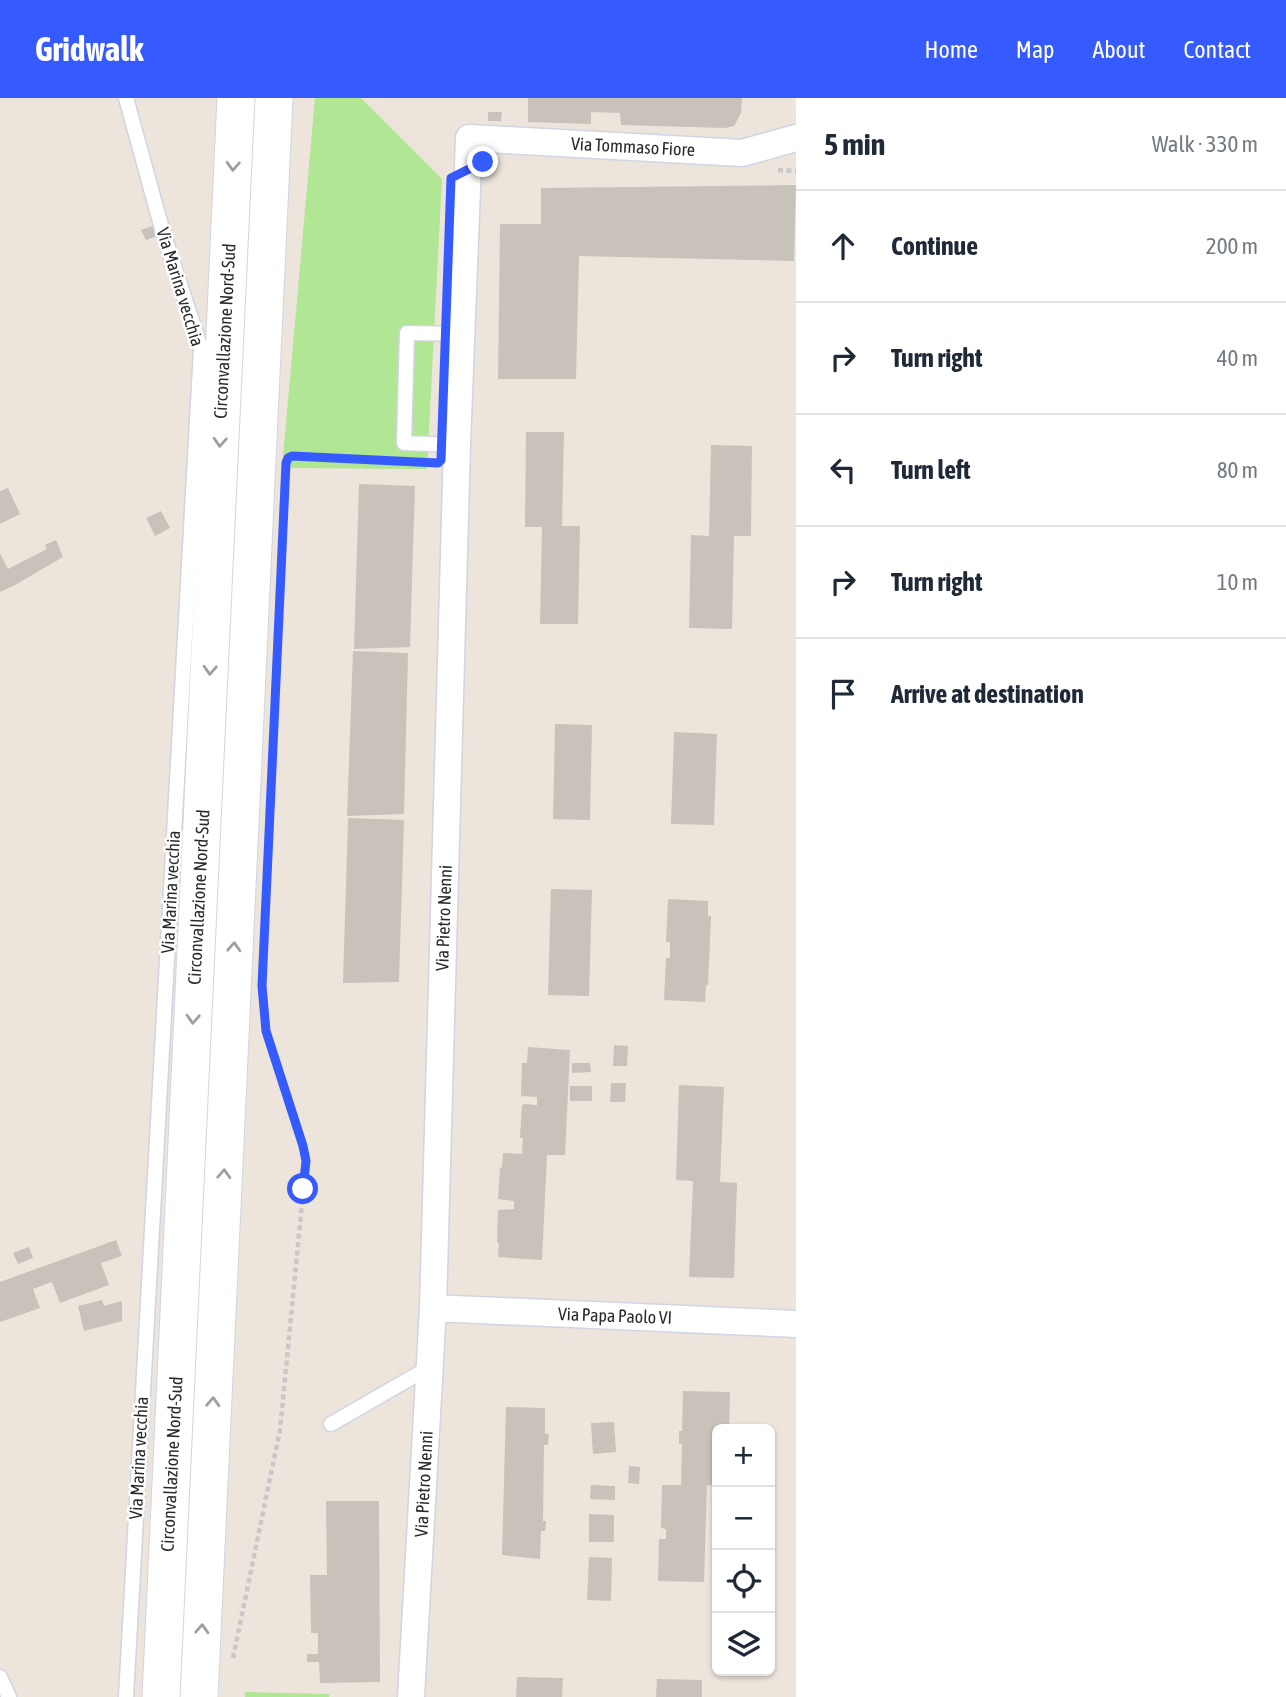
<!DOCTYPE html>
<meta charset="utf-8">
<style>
:root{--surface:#fff;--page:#f6f6f7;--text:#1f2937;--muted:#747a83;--line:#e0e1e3;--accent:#355bff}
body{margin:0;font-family:"Asap Condensed",sans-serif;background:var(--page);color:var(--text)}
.controls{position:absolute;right:21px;bottom:21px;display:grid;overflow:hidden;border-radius:10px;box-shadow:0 2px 5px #0004}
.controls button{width:63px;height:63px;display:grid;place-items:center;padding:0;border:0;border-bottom:2px solid var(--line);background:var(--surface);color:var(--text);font:35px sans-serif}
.stop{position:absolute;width:21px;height:21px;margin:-16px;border:5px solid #355bff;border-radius:50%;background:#fff}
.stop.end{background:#355bff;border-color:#fff;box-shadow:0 2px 7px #0008}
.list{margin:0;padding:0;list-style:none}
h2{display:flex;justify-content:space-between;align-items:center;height:91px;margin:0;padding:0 28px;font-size:30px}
h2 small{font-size:23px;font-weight:400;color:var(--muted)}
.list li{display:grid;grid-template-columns:46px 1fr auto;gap:21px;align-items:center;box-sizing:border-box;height:112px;padding:0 28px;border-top:2px solid var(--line)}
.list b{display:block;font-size:26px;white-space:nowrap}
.list em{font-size:23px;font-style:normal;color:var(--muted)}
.icon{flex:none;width:38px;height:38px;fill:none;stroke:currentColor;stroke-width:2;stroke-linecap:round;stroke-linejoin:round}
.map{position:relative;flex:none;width:796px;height:1599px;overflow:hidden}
header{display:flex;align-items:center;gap:42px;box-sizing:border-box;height:98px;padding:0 35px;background:var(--accent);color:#fff}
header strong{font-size:33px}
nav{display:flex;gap:38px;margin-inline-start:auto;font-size:24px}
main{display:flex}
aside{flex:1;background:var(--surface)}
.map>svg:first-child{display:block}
.green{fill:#b0e694}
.building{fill:#c8c2bb}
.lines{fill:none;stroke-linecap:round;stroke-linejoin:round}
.service-casing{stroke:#d0d4e3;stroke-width:17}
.minor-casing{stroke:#d0d4e3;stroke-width:29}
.secondary-casing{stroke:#d0d4e3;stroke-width:39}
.path{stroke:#c8c8c8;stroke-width:4.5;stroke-dasharray:5 3.5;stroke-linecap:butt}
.service{stroke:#fff;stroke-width:14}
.minor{stroke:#fff;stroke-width:26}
.secondary{stroke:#fff;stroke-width:37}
.oneway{stroke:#9f9f9f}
.route{stroke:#355bff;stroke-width:9}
.labels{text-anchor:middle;stroke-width:5;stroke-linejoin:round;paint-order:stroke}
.street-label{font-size:18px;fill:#2a2a2a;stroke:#fff}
</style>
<header>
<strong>Gridwalk</strong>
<nav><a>Home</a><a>Map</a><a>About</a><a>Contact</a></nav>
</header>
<main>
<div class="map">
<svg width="796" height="1599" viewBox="0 0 796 1599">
<rect width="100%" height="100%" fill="#ede5db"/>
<path class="green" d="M315 0H361L442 81 427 371 282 370Z
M245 1594 329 1596V1599H245Z"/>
<path class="building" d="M528 0H742L741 15 734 28 725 30 621 27 620 15 591 14V26L528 24Z
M488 14H502L501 23H488Z
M796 87 794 163 579 158 576 281H498L500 126H541V90Z
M152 128 157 138 146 142 141 132Z
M526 334H564L562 428H580L578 526H540L542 429H525Z
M711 347 752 348 751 438H734L732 531 689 530 691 437 709 438Z
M359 386 415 388 410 549 354 551Z
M8 390 20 416 0 426V393Z
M161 413 170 430 155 438 146 420Z
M56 442 63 459 15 487 0 494V455L8 471 47 451 45 447Z
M353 553 408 555 404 716 347 718Z
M555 626 592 627 590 722 553 721Z
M674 634 717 636 714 727 671 726Z
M348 720 404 722 399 884 343 885Z
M551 791 592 792 589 898 548 897Z
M668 801 708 803V818H711L708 887H706L705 904 664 902 666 860H670V844H666Z
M614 947 628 948 627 968H613Z
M528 949 570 952 565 1057H547L542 1162 498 1159 499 1145 497 1144 498 1112 514 1111V1103L498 1101 500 1069 502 1070 503 1055 522 1056 523 1040H520L522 1007 525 1006 537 1007V999L521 998 522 965H527Z
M572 965H590L591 974 572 975Z
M611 985H626L625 1004H610Z
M679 987 724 989 720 1084 737 1085 734 1180 689 1179 693 1083 676 1082Z
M570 988H592V1003H570Z
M116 1142 122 1158 101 1165 109 1187 60 1205 52 1184 33 1191 40 1210 0 1224V1184Z
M29 1149 33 1160 18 1166 13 1155Z
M102 1202 104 1208 122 1203V1223L84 1233 78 1208Z
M683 1293 730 1294 729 1331H717V1388L707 1387 704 1484 658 1483 659 1441H666V1431L661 1430 662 1387H681L682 1346H679V1333H682Z
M506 1309 545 1310V1336H549L548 1347H544L543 1423H546L545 1433H541L540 1461 502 1457Z
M614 1324 616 1354 593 1356 591 1325Z
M740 1327 760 1328 759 1331H739Z
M629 1368 640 1369 639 1386 628 1385Z
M591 1387 615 1388V1402L590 1401Z
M326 1403H379L380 1584 320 1585 319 1564H307V1556H318V1535H311L310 1477H327Z
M589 1416 614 1417V1444H589Z
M589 1459 612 1460 611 1503 587 1502Z
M517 1579 563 1580 562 1599H516Z
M657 1581 702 1582V1599H656Z"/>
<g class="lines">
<defs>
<path id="service" d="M126 0 162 131 201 251 126 1599
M457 347 404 345 407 235 461 236
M331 1326 430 1269
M0 1579 9 1599"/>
<path id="minor" d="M433 1210 796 1226
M411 1599 433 1210 457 347 469 40 742 55 796 40"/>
<path id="secondary" d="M161 1599 236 0
M199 1599 274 0"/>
</defs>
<use href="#service" class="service-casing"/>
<use href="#minor" class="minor-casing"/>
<use href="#secondary" class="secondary-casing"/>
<path class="path" d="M778 72 796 73
M287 362 292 358 396 363
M233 1560 280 1332 306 1064 303 1048 266 933 264 909"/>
<use href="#service" class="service"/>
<use href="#minor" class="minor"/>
<use href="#secondary" class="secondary"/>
</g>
<defs><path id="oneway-chevron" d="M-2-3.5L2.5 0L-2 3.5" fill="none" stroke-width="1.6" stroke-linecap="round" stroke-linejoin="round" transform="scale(1.75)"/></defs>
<g class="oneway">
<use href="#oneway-chevron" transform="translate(233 68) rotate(93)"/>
<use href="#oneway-chevron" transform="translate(220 344) rotate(93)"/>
<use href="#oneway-chevron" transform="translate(210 572) rotate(93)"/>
<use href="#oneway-chevron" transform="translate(234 849) rotate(-87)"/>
<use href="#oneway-chevron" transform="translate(193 921) rotate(93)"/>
<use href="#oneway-chevron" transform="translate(224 1076) rotate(-87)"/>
<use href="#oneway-chevron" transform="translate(213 1304) rotate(-87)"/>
<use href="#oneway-chevron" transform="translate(202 1531) rotate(-87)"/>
</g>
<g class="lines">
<path class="route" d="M303 1091 306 1063 303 1048 266 933 262 888 286 365 288 360 292 358 438 365 441 362 451 80 483 64"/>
</g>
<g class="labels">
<g class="street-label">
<text transform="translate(633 49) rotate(3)" y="6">Via Tommaso Fiore</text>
<text transform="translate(180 189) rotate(73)" y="6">Via Marina vecchia</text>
<text transform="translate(225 233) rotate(-87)" y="6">Circonvallazione Nord-Sud</text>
<text transform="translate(171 794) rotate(-87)" y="6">Via Marina vecchia</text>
<text transform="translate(199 799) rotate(-87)" y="6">Circonvallazione Nord-Sud</text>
<text transform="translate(444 820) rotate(-88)" y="6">Via Pietro Nenni</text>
<text transform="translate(615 1218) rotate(2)" y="6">Via Papa Paolo VI</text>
<text transform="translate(139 1360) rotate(-87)" y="6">Via Marina vecchia</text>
<text transform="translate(172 1366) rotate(-87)" y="6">Circonvallazione Nord-Sud</text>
<text transform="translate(424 1386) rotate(-87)" y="6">Via Pietro Nenni</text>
</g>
</g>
</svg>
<div class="controls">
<button>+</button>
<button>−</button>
<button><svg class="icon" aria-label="locate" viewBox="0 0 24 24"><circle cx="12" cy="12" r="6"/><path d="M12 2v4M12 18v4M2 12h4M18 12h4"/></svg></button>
<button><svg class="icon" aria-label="layers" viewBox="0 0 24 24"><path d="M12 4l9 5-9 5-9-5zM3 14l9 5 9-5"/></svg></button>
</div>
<div class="stop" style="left:303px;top:1091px"></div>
<div class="stop end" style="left:483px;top:64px"></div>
</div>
<aside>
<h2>5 min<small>Walk · 330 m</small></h2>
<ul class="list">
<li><svg class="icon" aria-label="ahead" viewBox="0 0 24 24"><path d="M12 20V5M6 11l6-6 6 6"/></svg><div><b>Continue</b></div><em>200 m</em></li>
<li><svg class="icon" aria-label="right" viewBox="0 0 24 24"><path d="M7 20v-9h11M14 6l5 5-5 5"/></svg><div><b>Turn right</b></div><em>40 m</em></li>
<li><svg class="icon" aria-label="left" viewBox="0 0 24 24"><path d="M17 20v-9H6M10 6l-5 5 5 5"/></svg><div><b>Turn left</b></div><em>80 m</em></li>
<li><svg class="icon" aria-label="right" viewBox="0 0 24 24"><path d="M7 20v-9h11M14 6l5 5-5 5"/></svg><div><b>Turn right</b></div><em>10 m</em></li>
<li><svg class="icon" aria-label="arrive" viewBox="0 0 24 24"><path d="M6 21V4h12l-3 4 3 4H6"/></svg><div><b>Arrive at destination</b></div></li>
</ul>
</aside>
</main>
